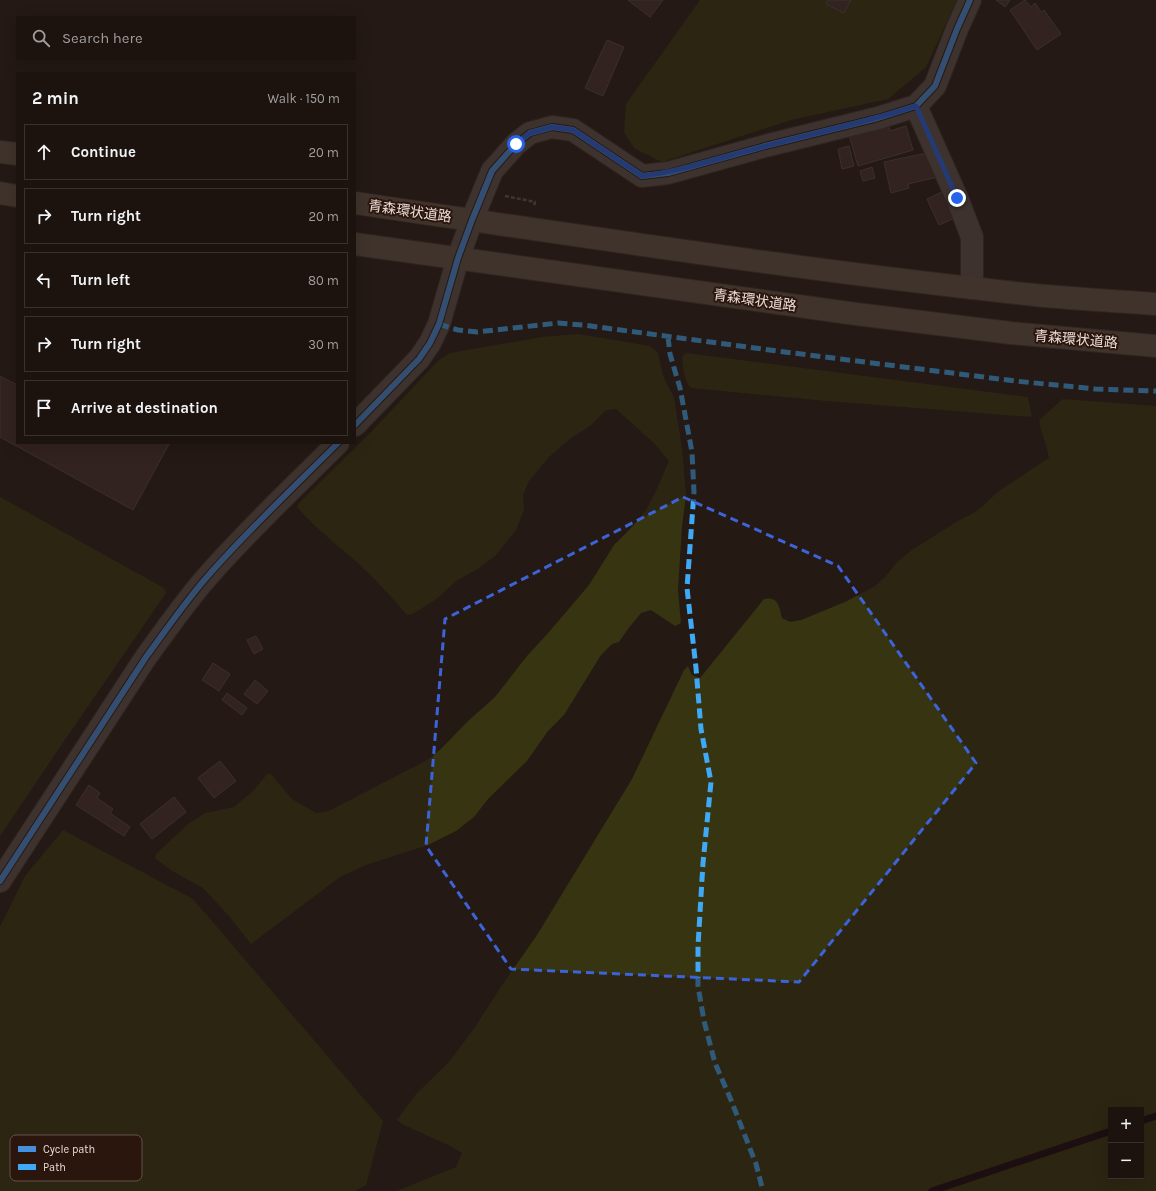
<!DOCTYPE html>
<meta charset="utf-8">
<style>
:root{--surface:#1c130f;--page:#251c18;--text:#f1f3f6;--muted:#a09e9e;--line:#3a322f}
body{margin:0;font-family:Karla,"Noto Sans JP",sans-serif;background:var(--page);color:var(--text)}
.controls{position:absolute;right:12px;bottom:12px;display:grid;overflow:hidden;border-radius:0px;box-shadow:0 4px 16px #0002}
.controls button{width:36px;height:36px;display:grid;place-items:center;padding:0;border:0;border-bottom:1px solid var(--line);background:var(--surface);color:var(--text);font:20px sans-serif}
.stop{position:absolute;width:12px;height:12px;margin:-9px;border:3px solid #2563eb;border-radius:50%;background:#fff}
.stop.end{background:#2563eb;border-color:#fff;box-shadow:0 1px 4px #0008}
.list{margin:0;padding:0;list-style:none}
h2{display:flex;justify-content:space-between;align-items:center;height:52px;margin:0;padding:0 16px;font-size:17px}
h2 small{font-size:13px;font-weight:400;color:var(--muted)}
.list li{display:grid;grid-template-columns:26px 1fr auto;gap:12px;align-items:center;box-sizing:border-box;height:56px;margin:0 8px 8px;padding:0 8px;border:1px solid var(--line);border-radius:0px}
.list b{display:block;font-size:15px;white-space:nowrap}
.list em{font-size:13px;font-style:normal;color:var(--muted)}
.icon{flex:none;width:22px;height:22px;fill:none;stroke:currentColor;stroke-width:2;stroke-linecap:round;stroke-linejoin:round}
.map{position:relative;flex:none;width:1156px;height:1191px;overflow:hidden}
.search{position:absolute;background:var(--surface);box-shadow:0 4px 16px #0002;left:16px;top:16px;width:340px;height:44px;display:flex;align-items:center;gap:10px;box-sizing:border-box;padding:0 14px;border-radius:0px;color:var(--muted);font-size:15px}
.panel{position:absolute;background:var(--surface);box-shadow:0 4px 16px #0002;left:16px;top:72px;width:340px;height:372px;border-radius:0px}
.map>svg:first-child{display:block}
.green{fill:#363411;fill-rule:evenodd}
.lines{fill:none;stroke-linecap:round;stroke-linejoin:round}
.stream{stroke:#13020e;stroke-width:7}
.building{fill:#432e30;stroke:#554a49}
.minor-casing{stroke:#3d3430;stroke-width:24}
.highway-casing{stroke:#3d3430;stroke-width:24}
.path{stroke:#625a56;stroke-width:2.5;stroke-dasharray:4 2;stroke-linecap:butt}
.minor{stroke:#5b504d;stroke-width:22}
.highway{stroke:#5f5247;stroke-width:22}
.quiet{stroke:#3fa9f5;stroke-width:5;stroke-dasharray:10 5;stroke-linecap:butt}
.cycleway-casing{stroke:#2b160e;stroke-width:8}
.cycleway{stroke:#468fdf;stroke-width:6}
.route{stroke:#2563eb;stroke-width:5}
.marked{fill:none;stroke:#3c63d8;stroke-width:3;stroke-dasharray:8 5;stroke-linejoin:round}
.labels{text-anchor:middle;stroke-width:4;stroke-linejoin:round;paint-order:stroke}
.street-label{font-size:14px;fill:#ebdcd6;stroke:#2b160e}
.key{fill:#2b160e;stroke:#65514a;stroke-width:1}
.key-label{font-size:11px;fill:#ebdcd6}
</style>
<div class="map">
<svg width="1156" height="1191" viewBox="0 0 1156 1191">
<rect width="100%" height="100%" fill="#251914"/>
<path class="green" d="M700 0H957L926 67 888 99 791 120 662 162 634 148 624 132 626 104Z
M578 334 650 346 658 353 663 376 674 398 682 448 686 495 682 527 678 590 681 623 675 626 651 610 641 613 628 629 619 642 612 644 601 655 564 715 548 731 527 761 488 799 474 817 456 831 428 845 366 865 340 877 251 944 229 916 203 888 172 871 155 858 156 854 188 824 205 813 234 807 254 790 267 774H271L292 799 316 813 329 811 427 760 441 749 467 722 495 697 527 656 549 632 589 585 614 545 632 527 646 510 657 489 669 461 655 444 616 409 606 410 590 426 571 438 549 457 529 481 523 495 524 510 516 530 495 556 476 570 456 581 438 598 411 615 406 614C391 596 375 579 358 563 337 545 315 528 297 507L300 502 370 433 438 361 450 353 542 337Z
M686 353 1028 397 1032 417 827 401 691 388C684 381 683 367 682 357Z
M1063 399 1156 406V1191H397L456 1167 462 1153 450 1146 402 1124 397 1120 416 1094 449 1062 475 1027 500 988 537 935 632 779 684 670 688 666 692 675 700 678 764 599C778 596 779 606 782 618L790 622 801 620 845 602 875 586 886 576 898 561 912 550 956 522 977 511 999 491 1049 458C1047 445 1041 433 1039 420ZM1111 1110H1141V1176H1111Z
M0 497 164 588 166 593 60 747 0 836Z
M63 830 193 899 383 1121 366 1185 355 1191H0V927L25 876Z"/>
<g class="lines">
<path class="stream" d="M1141 1121 1156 1116
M932 1191 1111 1131"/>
</g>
<path class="building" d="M628 0H663L650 17Z
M828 0H851L844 13 826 4Z
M996 0H1010L1005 7Z
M1025 0 1031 7 1035 3 1041 12 1044 10 1061 34 1037 50 1010 10Z
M607 40 624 47 603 96 585 88Z
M888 123 890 131 906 126 913 150 858 166 849 135Z
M849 146 854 166 842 169 838 149Z
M932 152 938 177 908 184 909 188 891 193 884 162Z
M872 167 875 178 863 181 860 171Z
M946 190 957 217 939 225 927 199Z
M0 376 17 385V443H166L169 444 133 510 0 437Z
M256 636 263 649 254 654 247 640Z
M213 663 230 674 219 691 202 680Z
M255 680 268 691 257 704 244 694Z
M227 693 247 708 242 715 222 700Z
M220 761 236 781 214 798 198 778Z
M89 785 100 793 97 798 113 809 110 813 130 827 124 836 76 805Z
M174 797 186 812 152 839 140 824Z"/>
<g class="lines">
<defs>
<path id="minor" d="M916 106 957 198 972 237V288
M355 425 419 359 430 343 439 324 458 258 472 220 492 171 516 144 530 133 552 127 573 130 642 176 668 173 765 146 878 118 916 106 935 86 957 29 970 0
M0 881 146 657C166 630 185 602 207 577 248 530 294 487 338 443"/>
<path id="highway" d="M0 152 17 154
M0 193 17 196
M355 203C581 236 807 271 1035 295 1075 299 1116 301 1156 304
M355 244 856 314 1011 333 1156 346"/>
</defs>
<use href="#minor" class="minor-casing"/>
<use href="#highway" class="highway-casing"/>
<path class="path" d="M505 196 535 202 534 206"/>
<use href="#minor" class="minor"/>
<use href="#highway" class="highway"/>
<path class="quiet" d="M439 324 458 330 477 332 558 323 583 325 777 351 1015 381 1095 389 1156 391
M668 337 670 354 680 388 692 452 694 492 687 588 696 668 701 729 711 782 703 863 698 946V986L704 1021 715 1063 731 1100 756 1164 763 1191"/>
<defs>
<path id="cycleway" d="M355 425 419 359 430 343 439 324 458 258 472 220 492 171 516 144 530 133 552 127 573 130 642 176 668 173 765 146 878 118 916 106 935 86 957 29 970 0
M0 881 146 657C166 630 185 602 207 577 248 530 294 487 338 443"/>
</defs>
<use href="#cycleway" class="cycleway-casing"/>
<use href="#cycleway" class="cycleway"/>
</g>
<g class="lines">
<path class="route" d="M516 144 530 133 552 127 573 130 642 176C684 171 724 156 766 146 816 133 866 122 916 106L957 198"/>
</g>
<path d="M0 0H1156V1191H0ZM683 497 838 566 976 763 799 982 511 969 426 846 445 619Z" fill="#251914" fill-opacity=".55" fill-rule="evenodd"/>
<path class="marked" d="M683 497 838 566 976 763 799 982 511 969 426 846 445 619Z"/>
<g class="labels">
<g class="street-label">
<text transform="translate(410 211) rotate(8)" y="5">青森環状道路</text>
<text transform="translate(755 300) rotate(8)" y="5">青森環状道路</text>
<text transform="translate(1076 339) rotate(5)" y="5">青森環状道路</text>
</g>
</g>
<rect x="10" y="1135" width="132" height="46" rx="6" class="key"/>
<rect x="18" y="1146" width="18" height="6" fill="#468fdf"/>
<rect x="18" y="1164" width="18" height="6" fill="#3fa9f5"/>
<g class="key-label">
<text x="43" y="1153">Cycle path</text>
<text x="43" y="1171">Path</text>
</g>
</svg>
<div class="controls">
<button>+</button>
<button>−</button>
</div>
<div class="stop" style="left:516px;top:144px"></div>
<div class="stop end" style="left:957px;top:198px"></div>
<div class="search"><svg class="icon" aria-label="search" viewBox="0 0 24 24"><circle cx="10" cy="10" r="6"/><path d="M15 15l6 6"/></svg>Search here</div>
<section class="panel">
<h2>2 min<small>Walk · 150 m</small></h2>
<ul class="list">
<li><svg class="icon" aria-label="ahead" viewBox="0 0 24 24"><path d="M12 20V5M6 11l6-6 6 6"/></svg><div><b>Continue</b></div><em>20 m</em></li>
<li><svg class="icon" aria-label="right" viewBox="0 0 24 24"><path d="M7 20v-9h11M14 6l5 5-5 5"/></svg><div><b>Turn right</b></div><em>20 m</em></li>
<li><svg class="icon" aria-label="left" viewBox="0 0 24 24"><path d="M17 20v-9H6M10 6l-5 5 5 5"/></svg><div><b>Turn left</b></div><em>80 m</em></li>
<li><svg class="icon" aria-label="right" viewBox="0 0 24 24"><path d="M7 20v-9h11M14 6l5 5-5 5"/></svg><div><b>Turn right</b></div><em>30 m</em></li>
<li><svg class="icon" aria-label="arrive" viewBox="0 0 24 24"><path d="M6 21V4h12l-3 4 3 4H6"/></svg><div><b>Arrive at destination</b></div></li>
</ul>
</section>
</div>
